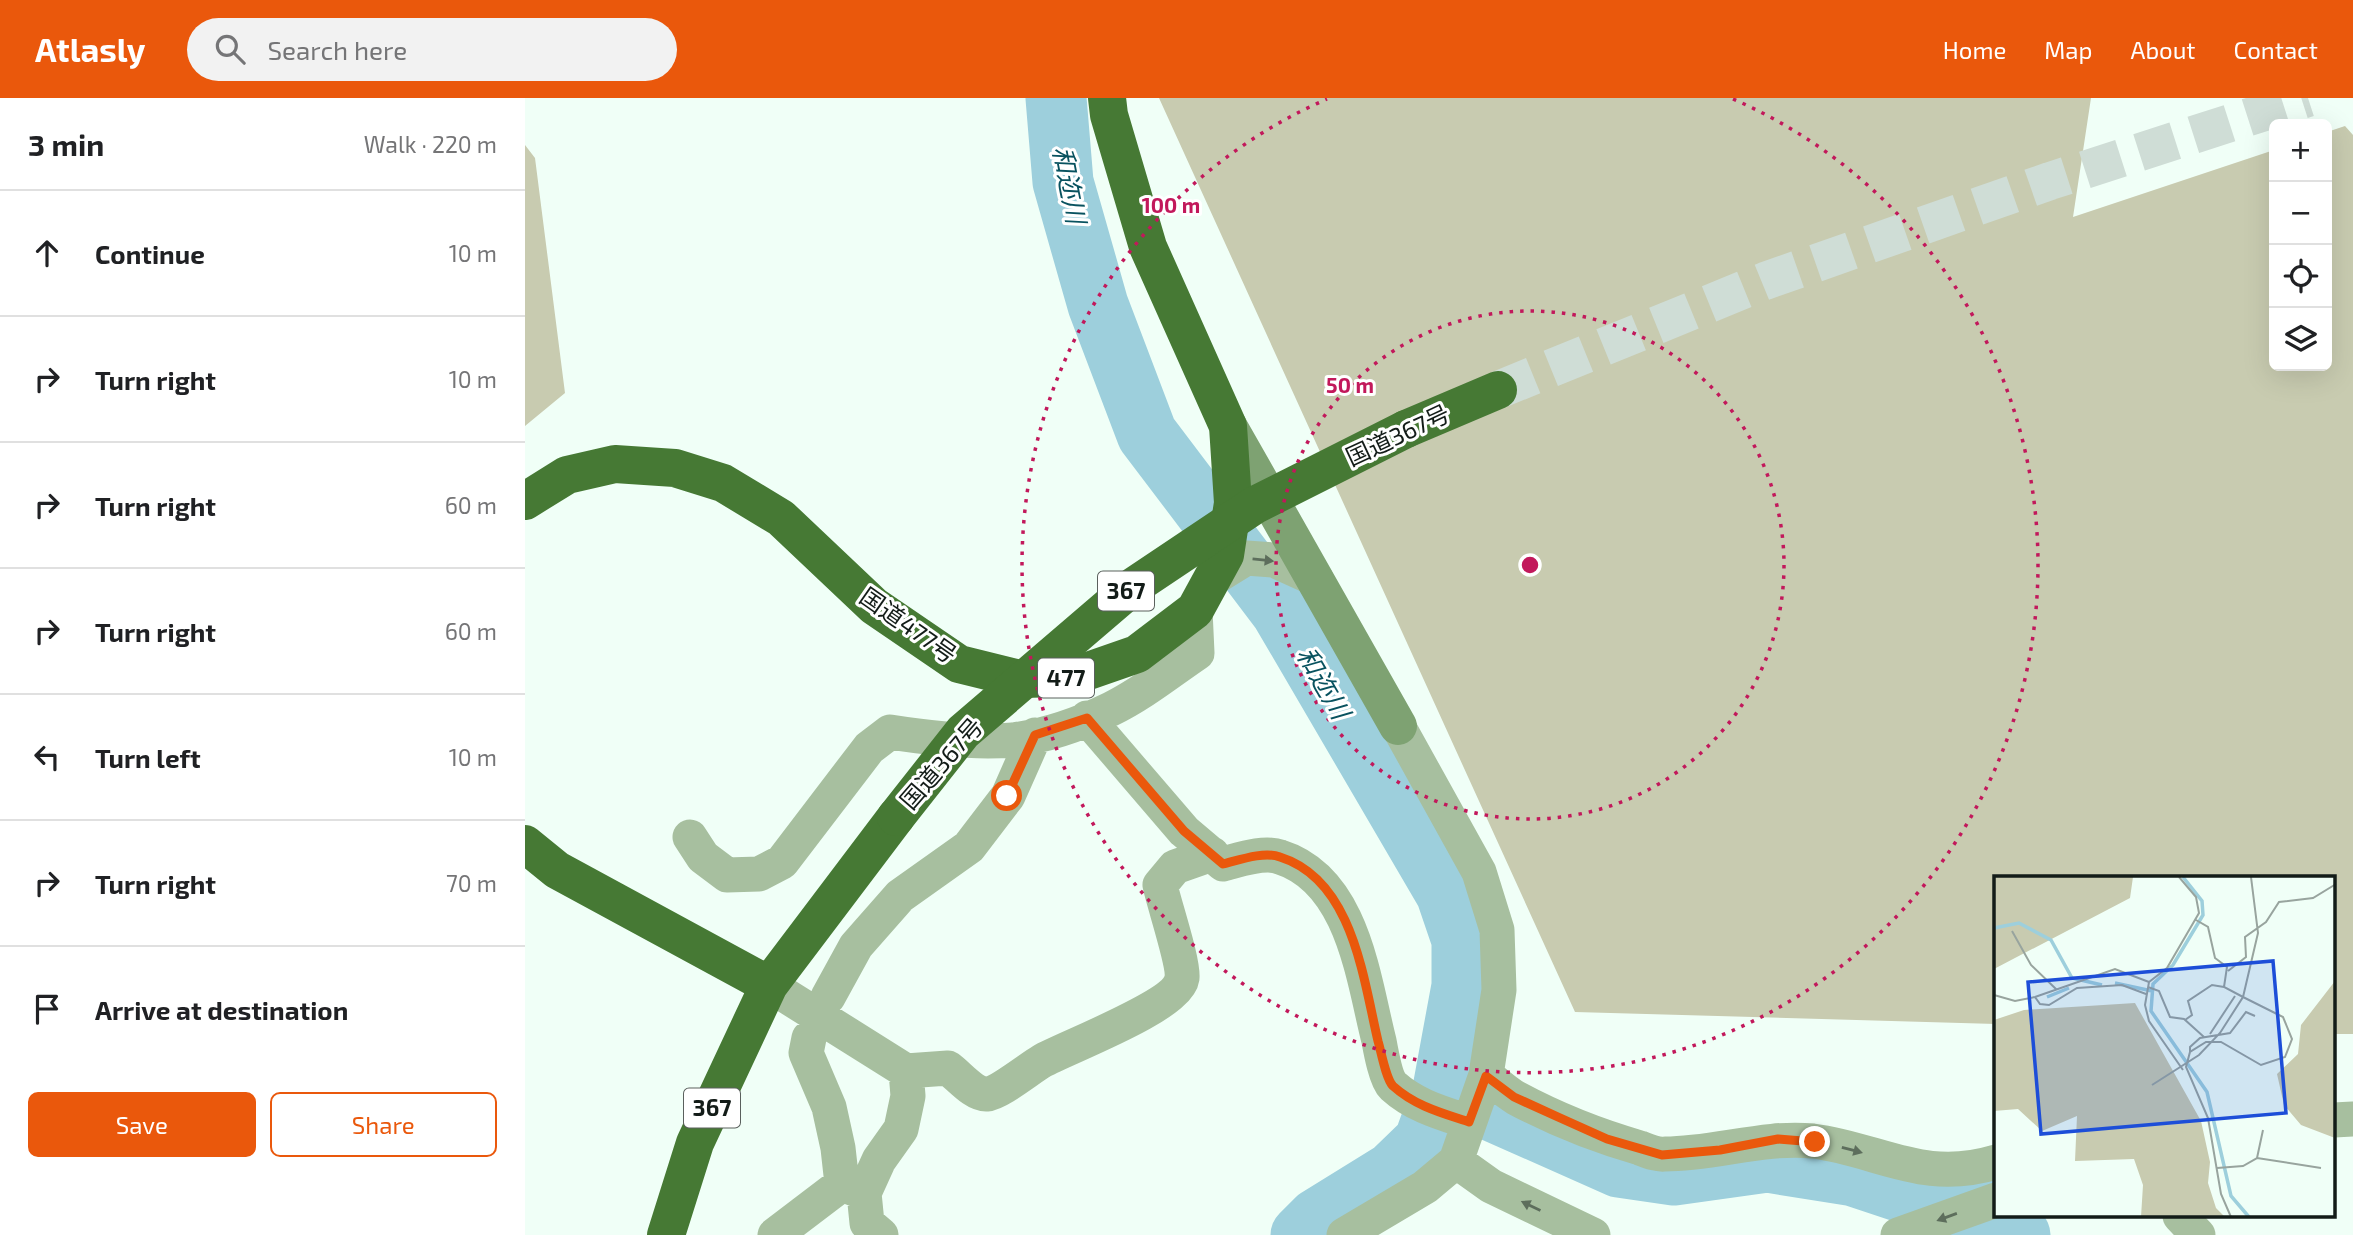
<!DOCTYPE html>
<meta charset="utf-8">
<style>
:root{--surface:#fff;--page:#f2f2f2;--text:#202124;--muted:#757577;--line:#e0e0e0;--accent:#ea580c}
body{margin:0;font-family:"Exo 2","Noto Sans JP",sans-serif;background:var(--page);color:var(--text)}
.controls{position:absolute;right:21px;top:21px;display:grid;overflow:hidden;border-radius:10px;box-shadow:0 7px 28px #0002}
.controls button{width:63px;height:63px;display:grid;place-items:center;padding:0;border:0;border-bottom:2px solid var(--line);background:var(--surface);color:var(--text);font:35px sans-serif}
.stop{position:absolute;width:21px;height:21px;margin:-16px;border:5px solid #ea580c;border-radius:50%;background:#fff}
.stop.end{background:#ea580c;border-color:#fff;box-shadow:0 2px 7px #0008}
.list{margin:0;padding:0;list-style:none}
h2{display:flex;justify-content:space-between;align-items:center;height:91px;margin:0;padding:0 28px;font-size:30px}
h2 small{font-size:23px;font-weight:400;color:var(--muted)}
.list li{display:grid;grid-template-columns:46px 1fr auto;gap:21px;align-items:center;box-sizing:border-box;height:126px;padding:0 28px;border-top:2px solid var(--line)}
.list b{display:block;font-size:26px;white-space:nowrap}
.list em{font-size:23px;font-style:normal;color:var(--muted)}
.actions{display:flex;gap:14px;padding:21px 28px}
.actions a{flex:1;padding:16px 0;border:2px solid var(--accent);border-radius:10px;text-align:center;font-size:24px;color:var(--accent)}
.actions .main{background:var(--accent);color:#fff}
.icon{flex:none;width:38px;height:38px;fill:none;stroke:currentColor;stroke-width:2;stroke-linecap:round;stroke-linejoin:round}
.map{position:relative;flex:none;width:1828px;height:1137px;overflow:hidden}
header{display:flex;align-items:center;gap:42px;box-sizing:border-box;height:98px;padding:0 35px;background:var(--accent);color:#fff}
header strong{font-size:33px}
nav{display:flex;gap:38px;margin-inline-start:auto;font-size:24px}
.search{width:490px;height:63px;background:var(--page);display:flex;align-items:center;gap:18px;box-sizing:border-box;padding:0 24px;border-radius:38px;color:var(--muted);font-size:26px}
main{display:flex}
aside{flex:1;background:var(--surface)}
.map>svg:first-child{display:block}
.green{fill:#c8cbb0}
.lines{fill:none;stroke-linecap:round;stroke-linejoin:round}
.stream{stroke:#9dcfdc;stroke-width:10}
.river{stroke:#9dcfdc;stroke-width:61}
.highway-tunnel{stroke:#cfddd6;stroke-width:38;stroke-dasharray:38 19;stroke-linecap:butt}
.street{stroke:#a7bf9f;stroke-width:35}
.secondary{stroke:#7ea272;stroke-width:38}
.highway{stroke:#467934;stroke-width:38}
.highway-bridge{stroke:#467934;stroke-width:38}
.oneway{fill:#5d6e5c}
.route{stroke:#ea580c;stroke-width:9}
.ring{fill:none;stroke:#c2185b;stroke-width:3.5;stroke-dasharray:3.5 7}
.labels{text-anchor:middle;stroke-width:6;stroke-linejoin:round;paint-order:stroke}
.shield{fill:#fff;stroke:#5a605d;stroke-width:2}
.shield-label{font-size:23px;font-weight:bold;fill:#131c18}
.street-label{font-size:24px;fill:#131c18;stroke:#fff}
.water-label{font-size:26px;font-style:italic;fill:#08525f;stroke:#fff}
.inset-river{fill:none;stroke:#9dcfdc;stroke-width:3.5}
.inset-road{fill:none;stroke:#98a49e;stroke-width:2}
.view{fill:#1d4ed8;fill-opacity:0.15;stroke:#1d4ed8;stroke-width:3.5}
.inset-edge{fill:none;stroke:#131c18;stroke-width:3.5}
.centre{fill:#c2185b;stroke:#fff;stroke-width:3.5}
.ring-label{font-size:21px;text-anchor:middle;font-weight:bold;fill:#c2185b;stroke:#fff;stroke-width:6;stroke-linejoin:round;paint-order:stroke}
</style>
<header>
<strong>Atlasly</strong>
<div class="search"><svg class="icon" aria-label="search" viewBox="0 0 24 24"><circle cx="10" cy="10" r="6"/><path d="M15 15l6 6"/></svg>Search here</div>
<nav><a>Home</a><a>Map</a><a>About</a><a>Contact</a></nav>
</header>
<main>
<aside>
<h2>3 min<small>Walk · 220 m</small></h2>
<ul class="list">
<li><svg class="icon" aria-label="ahead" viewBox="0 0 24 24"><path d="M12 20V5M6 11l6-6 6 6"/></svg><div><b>Continue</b></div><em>10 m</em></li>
<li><svg class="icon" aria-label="right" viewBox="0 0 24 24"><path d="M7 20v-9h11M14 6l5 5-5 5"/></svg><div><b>Turn right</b></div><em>10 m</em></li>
<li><svg class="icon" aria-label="right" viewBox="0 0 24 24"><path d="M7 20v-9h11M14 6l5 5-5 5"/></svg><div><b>Turn right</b></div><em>60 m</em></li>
<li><svg class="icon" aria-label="right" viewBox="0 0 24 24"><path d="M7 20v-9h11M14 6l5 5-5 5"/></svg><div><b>Turn right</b></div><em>60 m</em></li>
<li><svg class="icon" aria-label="left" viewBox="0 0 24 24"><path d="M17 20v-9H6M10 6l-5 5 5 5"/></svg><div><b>Turn left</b></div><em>10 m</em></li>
<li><svg class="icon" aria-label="right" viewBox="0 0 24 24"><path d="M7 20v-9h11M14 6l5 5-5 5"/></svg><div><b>Turn right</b></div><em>70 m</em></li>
<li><svg class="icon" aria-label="arrive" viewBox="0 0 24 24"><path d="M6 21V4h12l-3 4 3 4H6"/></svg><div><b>Arrive at destination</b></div></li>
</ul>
<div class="actions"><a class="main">Save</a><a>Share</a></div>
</aside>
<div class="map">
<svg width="1828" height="1137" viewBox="0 0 1828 1137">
<rect width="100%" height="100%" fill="#f0fff7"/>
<path class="green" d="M634 0H1566L1548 119 1749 52V268H1802V34L1820 28 1828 37V936H1809V780H1471V926L1050 914Z
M0 47 10 60 40 295 0 328Z"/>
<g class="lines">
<path class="stream" d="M1386 1097 1444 1092 1471 1084"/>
<path class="river" d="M531 0 538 84 573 207 622 336 756 513 921 795 937 842V888L918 991 899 1044 868 1074 792 1121 776 1137
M918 991 1094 1069 1149 1077 1242 1064 1329 1078 1425 1110 1495 1137"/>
<path class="highway-tunnel" d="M973 292 1240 183 1525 83 1783 0"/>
<path class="street" d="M687 481 721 460 749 462 791 481
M562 620 659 733 698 766C714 762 739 753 755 759 828 782 838 880 854 943 856 954 861 981 868 988 890 1008 917 1015 944 1024
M165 739 178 759 202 777 234 776 257 764 344 650 365 634C403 640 450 645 488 642 520 638 557 625 586 611 617 596 644 574 672 555L670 512
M244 887 381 973 383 998 376 1031 354 1062 339 1095 342 1125 356 1137
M303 899 331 848 375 798 444 749 483 698 510 637
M284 940 281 955 304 1009 313 1050 317 1086
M381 973 423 970C434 978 449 997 462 996 474 995 505 970 517 963 542 949 653 908 657 880 659 865 639 806 635 787L650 769 687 756
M961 977C971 985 981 994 991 1000 1030 1021 1073 1038 1115 1050 1123 1053 1132 1057 1140 1056 1190 1056 1239 1038 1288 1043 1356 1052 1398 1086 1471 1064
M1809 1022 1828 1021
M931 1063 966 1088 1068 1137
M1655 1118 1673 1137
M250 1137 317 1086 337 1094
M819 1137 900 1089 931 1063 961 977 974 892 972 832 954 774 873 628
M1373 1137 1471 1102"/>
<path class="secondary" d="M703 328 873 628"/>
<path class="highway" d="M881 331 973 292
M0 403 42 377 90 366 150 370 198 385 256 420 349 508 434 566 495 581 543 580 612 556 670 512 700 457 708 405 703 328 623 149 584 17 582 0
M0 746 32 772 244 887
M141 1137 170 1045 244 887 371 719"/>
<path class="highway-bridge" d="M371 719 438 634 606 490 730 407 881 331"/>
</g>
<defs><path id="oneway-solid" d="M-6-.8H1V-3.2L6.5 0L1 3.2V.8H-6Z" transform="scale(1.75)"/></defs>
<g class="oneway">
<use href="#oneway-solid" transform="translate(738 462) rotate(6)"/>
<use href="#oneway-solid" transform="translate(1327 1052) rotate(15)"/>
<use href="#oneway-solid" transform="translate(1006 1108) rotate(-154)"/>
<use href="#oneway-solid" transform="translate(1422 1119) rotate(160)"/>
</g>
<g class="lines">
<path class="route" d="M482 698 510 637 562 620 659 733 698 766C714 762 739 753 755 759 828 782 838 880 853 943 856 953 861 981 868 988 890 1008 917 1015 944 1024L961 978 989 999 1033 1019 1082 1041 1137 1057 1195 1052 1253 1041 1290 1044"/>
</g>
<g class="ring">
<circle cx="1005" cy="467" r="254"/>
<path d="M1208 1A508 508 0 1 1 802 1"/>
</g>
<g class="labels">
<g class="shield">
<rect x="573" y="473.5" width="56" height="39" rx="5"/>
<rect x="513" y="560.5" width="56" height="39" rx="5"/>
<rect x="159" y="990.5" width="56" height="39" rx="5"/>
</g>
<g class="shield-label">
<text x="601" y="501">367</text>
<text x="541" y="588">477</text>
<text x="187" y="1018">367</text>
</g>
<g class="street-label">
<text transform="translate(873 338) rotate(-25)" y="8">国道367号</text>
<text transform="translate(383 528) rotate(35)" y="8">国道477号</text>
<text transform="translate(417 666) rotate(-49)" y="8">国道367号</text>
</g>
<g class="water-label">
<text transform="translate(544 87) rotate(79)" y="9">和迩川</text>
<text transform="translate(798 585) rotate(60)" y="9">和迩川</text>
</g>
</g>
<g transform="translate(1469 778)">
<rect width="341" height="341" fill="#f0fff7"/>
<path d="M0 1H139L136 22 0 93ZM341 105V262L307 249 290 229 283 198 304 178 307 149ZM141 127 207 245 216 286 214 307 222 332 231 341H147L149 309 140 283 81 285 83 240 48 255 24 233 0 235V144L30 134Z" fill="#c8cbb0"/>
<path class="inset-river" d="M189 1 208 25 209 39 179 89 159 108 157 135 213 216 237 320 255 341M0 52 25 47 57 64 78 102 108 109M121 107 158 115M53 121 75 112"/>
<path class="inset-road" d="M185 1 202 21 205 37 173 92 155 106 151 129 155 145 189 194M202 44 214 51 221 82 233 91 230 111 249 121M18 55 37 89 63 114M234 95 252 81 251 61 272 46 285 26 319 22 342 8M154 111 165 115 176 141 190 143 210 161M0 119 21 125 41 121 121 93 155 106M41 121 46 128 55 129 83 112 128 109 152 118M191 144 198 139 194 125 218 109 230 111M216 158 241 120M196 176V171L206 162 236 157 252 136 261 140M158 209 205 179 226 157 249 121 264 57 257 1M263 282 327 292M223 292 249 290 263 282 269 254M237 341 227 318 214 242 192 191 196 176 212 166H227L267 189 291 181 298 163 289 141 249 121"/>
<path class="view" d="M279 85 292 237 47 258 34 106Z"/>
<rect width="341" height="341" class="inset-edge"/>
</g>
<circle cx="1005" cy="467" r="10" class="centre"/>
<g class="ring-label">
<text x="646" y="115">100 m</text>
<text x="825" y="295">50 m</text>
</g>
</svg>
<div class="controls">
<button>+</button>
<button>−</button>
<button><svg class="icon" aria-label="locate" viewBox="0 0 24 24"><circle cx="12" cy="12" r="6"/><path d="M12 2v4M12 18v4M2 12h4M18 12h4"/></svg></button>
<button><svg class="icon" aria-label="layers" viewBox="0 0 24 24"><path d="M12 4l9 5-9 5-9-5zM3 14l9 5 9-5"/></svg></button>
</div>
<div class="stop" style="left:482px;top:698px"></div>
<div class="stop end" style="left:1290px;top:1044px"></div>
</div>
</main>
